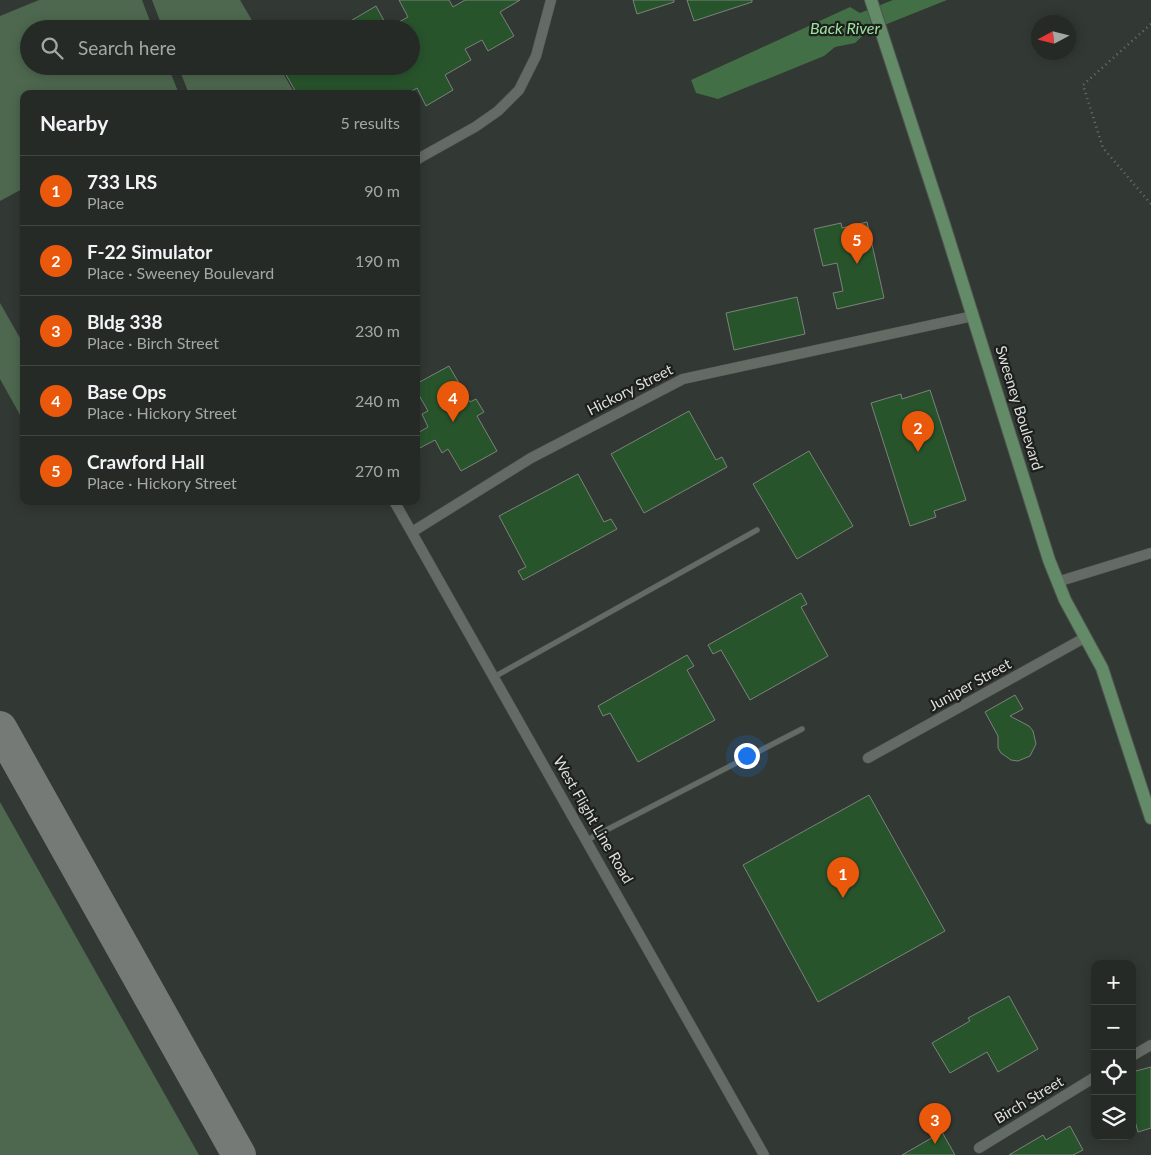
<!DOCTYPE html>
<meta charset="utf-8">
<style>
:root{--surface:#262a26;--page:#323632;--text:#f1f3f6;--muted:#a4a7a7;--line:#424643;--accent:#ea580c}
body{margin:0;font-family:Lato,sans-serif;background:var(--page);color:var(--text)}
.controls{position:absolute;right:15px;bottom:15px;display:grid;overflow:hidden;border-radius:10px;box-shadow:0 2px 12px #0003}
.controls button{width:45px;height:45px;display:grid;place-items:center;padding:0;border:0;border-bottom:1px solid var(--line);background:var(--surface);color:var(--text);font:25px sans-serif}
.compass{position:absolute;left:1031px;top:15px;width:45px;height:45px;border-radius:50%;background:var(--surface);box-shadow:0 2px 12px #0003;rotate:263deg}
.you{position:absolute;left:746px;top:755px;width:18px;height:18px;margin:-12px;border:4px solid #fff;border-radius:50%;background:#1a73e8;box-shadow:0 0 0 8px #1a73e833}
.badge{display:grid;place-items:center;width:32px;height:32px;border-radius:50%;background:var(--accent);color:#fff;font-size:16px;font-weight:700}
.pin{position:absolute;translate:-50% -41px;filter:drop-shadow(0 1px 2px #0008)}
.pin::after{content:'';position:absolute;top:26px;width:18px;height:15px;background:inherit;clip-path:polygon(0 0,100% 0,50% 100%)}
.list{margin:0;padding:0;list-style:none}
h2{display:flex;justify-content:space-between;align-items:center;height:65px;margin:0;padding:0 20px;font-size:21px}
h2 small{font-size:16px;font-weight:400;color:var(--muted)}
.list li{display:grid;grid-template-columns:32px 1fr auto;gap:15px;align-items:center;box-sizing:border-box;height:70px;padding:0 20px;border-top:1px solid var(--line)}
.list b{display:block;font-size:19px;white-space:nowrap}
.list p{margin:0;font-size:16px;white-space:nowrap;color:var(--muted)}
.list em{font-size:16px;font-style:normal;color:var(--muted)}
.icon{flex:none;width:28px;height:28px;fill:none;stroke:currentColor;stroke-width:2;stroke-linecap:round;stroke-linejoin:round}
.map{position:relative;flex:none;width:1151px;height:1155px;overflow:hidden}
.search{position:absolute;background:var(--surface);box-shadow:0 2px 12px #0003;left:20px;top:20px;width:400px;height:55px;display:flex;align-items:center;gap:12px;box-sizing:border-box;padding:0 18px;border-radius:28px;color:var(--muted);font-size:19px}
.panel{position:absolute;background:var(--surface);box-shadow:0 2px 12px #0003;left:20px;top:90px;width:400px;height:415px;border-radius:10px}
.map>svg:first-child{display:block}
.green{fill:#4e684f}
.water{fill:#426f45}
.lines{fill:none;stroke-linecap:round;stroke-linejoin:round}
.taxiway{stroke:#757a76;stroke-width:34}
.building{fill:#28542c;stroke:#7c827c}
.service-casing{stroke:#505550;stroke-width:6}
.minor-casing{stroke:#505550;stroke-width:11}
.secondary-casing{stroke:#505550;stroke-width:14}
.path{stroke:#6e736f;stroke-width:2.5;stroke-dasharray:1 4;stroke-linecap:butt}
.service{stroke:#646a64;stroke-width:5}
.minor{stroke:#646a64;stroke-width:10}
.secondary{stroke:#638b67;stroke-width:12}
.labels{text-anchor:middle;stroke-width:4.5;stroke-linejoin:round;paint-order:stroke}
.street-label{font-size:15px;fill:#dcdfdc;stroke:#1c1f1c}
.water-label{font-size:16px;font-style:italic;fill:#9de2a1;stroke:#1c1f1c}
</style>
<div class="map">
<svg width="1151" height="1155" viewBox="0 0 1151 1155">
<rect width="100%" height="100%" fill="#323833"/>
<path class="green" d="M39 0H142L153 29H29V66H168L179 94H24V188L0 201V16Z
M152 0H240L257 29H163Z
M178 66H279L295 94H189Z
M0 303 24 345V422L0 379Z
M0 802 199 1155H0Z"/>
<path class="water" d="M893 0H947L867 32 855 43 835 47 824 56 718 99 696 93 691 80 850 7 860 13Z"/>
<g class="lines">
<path class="taxiway" d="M0 728 239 1155"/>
</g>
<path class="building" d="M399 0H449L453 7 465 0H520L500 12 514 36 488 51 482 40 465 49 471 60 445 75 453 90 426 106 417 88 407 94H297L281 66H411V29H337L376 6 388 28 408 17Z
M633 0H674V2L637 14Z
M687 0H752V2L694 21Z
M867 222 884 298 837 309 833 293 843 291 837 263 823 266 814 229 841 223 842 228Z
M797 297 805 334 734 350 726 313Z
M449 366 470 402 476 399 484 412 477 416 497 451 461 471 448 449 442 453 435 440 416 450V434L428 427 422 414 428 411 416 390V384Z
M930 390 966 500 934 511 936 517 910 526 871 403 901 394 902 399Z
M689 411 716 460 722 457 727 467 644 513 611 454Z
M809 451 853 526 797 559 753 484Z
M578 474 604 522 611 519 617 529 523 580 518 571 526 567 499 516Z
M801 593 807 604 801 607 828 656 750 700 721 650 713 654 708 645Z
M687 655 694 666 687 670 715 720 638 762 610 713 603 716 598 706Z
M1015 695 1023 709 1010 716 1029 726 1033 731 1036 744 1030 756 1018 761 1011 760 1001 753 998 748V736L985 712Z
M869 795 945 931 818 1002 743 865Z
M1009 996 1038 1049 998 1072 987 1052 950 1073 932 1043 970 1021 968 1018Z
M1151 1067V1128L1138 1132 1132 1110V1072Z
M1070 1126 1083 1150 1073 1155H1009L1043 1135 1046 1140Z
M942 1132 955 1155H902Z"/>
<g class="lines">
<defs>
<path id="service" d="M494 677 757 530
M587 840 802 729"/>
<path id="minor" d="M416 160 475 127 498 111 519 90 536 56 551 0
M394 501 764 1155
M412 532 531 458 683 379 973 316
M1057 582 1151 553
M868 758 1086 637
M1132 1056 1151 1045
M979 1148 1095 1077"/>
<path id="secondary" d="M871 0 943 221 1049 560 1065 600 1102 668 1151 818"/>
</defs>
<use href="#service" class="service-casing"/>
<use href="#minor" class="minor-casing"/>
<use href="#secondary" class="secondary-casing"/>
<path class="path" d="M1151 24 1083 85 1103 148 1151 204"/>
<use href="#service" class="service"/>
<use href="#minor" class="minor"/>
<use href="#secondary" class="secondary"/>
</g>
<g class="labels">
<g class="street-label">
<text transform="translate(630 390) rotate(-27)" y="5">Hickory Street</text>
<text transform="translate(1019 408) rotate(73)" y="5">Sweeney Boulevard</text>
<text transform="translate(970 685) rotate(-29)" y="5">Juniper Street</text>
<text transform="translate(593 820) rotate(60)" y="5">West Flight Line Road</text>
<text transform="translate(1029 1100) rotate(-31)" y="5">Birch Street</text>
</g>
<g class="water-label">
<text x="845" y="34">Back River</text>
</g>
</g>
</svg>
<div class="controls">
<button>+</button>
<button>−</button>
<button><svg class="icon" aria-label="locate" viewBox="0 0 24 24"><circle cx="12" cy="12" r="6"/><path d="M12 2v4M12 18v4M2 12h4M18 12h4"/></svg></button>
<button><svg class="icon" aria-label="layers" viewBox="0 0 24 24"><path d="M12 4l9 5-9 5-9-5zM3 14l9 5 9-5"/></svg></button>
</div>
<svg class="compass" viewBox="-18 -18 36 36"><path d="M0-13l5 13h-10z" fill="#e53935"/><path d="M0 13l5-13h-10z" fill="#a4a7a7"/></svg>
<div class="you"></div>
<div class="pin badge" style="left:843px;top:898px">1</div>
<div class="pin badge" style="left:918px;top:452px">2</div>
<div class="pin badge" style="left:935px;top:1144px">3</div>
<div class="pin badge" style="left:453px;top:422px">4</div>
<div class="pin badge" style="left:857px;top:264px">5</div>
<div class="search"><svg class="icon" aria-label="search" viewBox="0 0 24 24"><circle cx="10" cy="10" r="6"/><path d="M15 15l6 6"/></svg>Search here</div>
<section class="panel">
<h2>Nearby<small>5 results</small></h2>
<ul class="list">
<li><span class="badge">1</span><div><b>733 LRS</b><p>Place</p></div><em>90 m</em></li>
<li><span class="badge">2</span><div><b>F-22 Simulator</b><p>Place · Sweeney Boulevard</p></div><em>190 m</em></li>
<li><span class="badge">3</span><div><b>Bldg 338</b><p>Place · Birch Street</p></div><em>230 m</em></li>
<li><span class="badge">4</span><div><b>Base Ops</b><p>Place · Hickory Street</p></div><em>240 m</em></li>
<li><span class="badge">5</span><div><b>Crawford Hall</b><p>Place · Hickory Street</p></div><em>270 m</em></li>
</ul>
</section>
</div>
